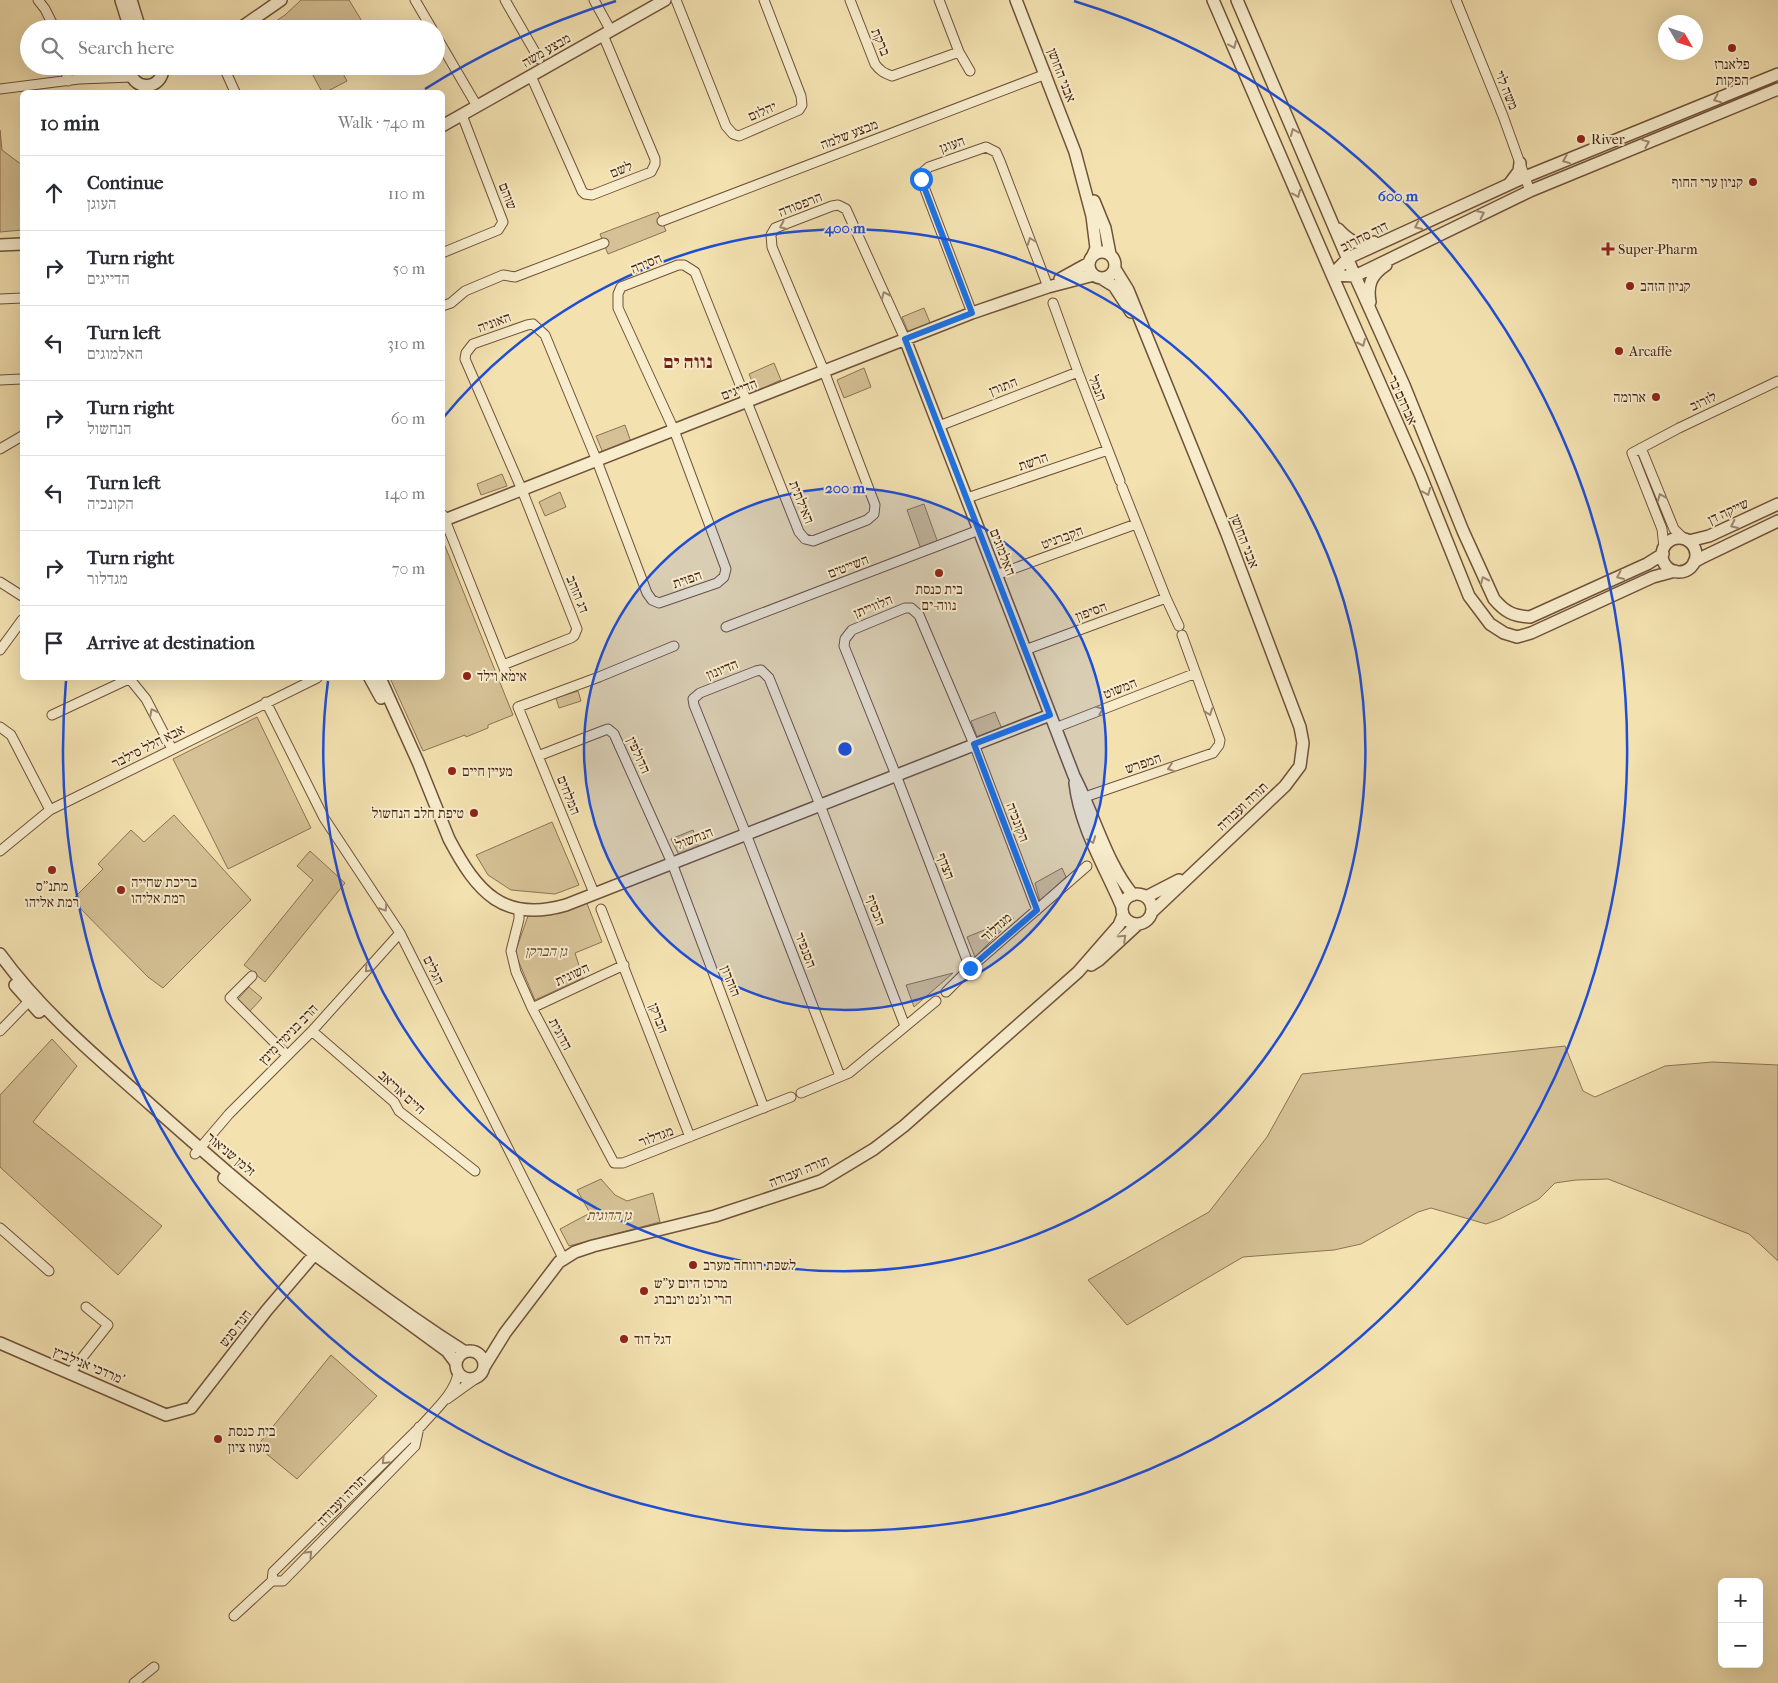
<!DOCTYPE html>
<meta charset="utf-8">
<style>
:root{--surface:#fff;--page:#f7f7f7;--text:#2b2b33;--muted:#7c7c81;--line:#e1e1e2}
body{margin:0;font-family:"IM FELL French Canon","Frank Ruhl Libre",serif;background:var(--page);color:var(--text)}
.controls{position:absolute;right:15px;bottom:15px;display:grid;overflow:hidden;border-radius:8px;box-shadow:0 5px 20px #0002}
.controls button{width:45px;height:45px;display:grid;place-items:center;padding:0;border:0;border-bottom:1px solid var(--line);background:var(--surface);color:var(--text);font:25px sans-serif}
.compass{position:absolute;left:1658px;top:15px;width:45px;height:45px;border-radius:50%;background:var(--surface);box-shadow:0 5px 20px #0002;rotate:129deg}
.stop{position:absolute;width:15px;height:15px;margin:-11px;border:4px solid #1a73e8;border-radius:50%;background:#fff}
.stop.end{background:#1a73e8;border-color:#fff;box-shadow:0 1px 5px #0008}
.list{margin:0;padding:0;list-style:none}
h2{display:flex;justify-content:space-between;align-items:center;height:65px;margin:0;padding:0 20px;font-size:21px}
h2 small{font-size:16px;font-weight:400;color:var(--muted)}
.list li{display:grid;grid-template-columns:32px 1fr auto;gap:15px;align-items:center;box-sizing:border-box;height:75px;padding:0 20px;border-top:1px solid var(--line)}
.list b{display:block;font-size:19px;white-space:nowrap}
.list p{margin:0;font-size:16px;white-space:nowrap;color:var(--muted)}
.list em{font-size:16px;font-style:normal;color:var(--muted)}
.icon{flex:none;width:28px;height:28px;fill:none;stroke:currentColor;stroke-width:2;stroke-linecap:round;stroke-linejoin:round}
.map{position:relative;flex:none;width:1778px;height:1683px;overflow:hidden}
.search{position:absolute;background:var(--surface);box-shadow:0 5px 20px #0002;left:20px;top:20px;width:425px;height:55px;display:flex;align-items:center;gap:12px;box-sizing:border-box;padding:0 18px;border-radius:28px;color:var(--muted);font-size:19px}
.panel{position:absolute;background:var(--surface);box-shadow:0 5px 20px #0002;left:20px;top:90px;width:425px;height:590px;border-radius:8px}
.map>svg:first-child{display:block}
.green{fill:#d5c195;stroke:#8d7254}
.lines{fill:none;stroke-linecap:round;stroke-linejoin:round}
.minor-casing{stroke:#70523a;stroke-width:11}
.tertiary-casing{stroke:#70523a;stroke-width:14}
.minor{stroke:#f7eccc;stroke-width:9}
.tertiary{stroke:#f7eccc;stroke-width:11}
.oneway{stroke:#9e8770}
.route{stroke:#1a73e8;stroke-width:6}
.ring{fill:none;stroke:#1d4ed8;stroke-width:2.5}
.poi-dot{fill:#8f2418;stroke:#f7eccc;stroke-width:2}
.labels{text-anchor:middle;stroke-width:4;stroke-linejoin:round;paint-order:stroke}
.street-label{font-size:14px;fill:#452213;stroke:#f7eccc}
.poi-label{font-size:14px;fill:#452213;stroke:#f7eccc;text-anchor:start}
.park-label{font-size:14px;font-style:italic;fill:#694a34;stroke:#f7eccc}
.district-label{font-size:19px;font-weight:bold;fill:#7a1f14;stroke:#f7eccc}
.centre{fill:#1d4ed8;stroke:#f7eccc;stroke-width:2.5}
.ring-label{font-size:15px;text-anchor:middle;font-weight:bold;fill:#1d4ed8;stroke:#f7eccc;stroke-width:4;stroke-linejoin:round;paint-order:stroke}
</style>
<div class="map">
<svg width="1778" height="1683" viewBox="0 0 1778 1683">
<rect width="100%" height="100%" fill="#f3e1b0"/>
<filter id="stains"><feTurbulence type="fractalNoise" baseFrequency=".004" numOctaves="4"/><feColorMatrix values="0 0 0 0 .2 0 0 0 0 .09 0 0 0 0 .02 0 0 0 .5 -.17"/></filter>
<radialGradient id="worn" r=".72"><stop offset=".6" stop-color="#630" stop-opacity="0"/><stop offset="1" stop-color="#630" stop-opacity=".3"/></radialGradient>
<path class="green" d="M301 0H349L363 23 352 29H264L285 15Z
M308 66H339L347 81 326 92H322Z
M0 130 2 150 22 165V230L0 232Z
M658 212 666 231 608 254 600 234Z
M924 308 931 325 909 334 902 317Z
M774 363 781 380 756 391 749 374Z
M864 368 871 387 844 398 837 380Z
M625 425 631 442 603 453 596 436Z
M502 474 507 486 481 495 477 484Z
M560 492 566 507 545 516 539 502Z
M924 504 938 543 921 549 907 510Z
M443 541 513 715 488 725V728L466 737 465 735 423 751 390 678H442Z
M578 691 581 701 559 708 556 698Z
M995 712 1002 729 978 739 971 721Z
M257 717 311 828 228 869 173 759Z
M174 815 251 900 163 988 148 977 72 900 103 869 98 864 131 830 144 842Z
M552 822 579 885 555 894 511 890 488 875 476 855Z
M693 830 699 848 679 855 671 839Z
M310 851 345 883 265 982 244 965 313 880 297 866Z
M1062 868 1066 877 1040 901 1035 883Z
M586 901 602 942 575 953 583 978 535 1000 515 953 528 916 556 912Z
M1014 918 975 957 967 937Z
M953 973 914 1007 906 985Z
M249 987 262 998 250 1011 237 1000Z
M52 1039 77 1066 33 1122 162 1226 118 1275 0 1167V1095Z
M1565 1046 1583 1091 1595 1097 1665 1066 1713 1062 1778 1065V1261L1749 1234 1608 1179 1576 1180 1555 1183 1539 1199 1500 1219 1486 1224 1431 1208 1418 1212 1361 1244 1334 1250 1243 1257 1127 1325 1088 1280 1209 1212 1267 1137 1302 1074Z
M601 1179 615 1195 627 1201 653 1193 660 1222 569 1246 560 1229 590 1213 577 1190Z
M331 1355 377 1396 297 1479 257 1446Z"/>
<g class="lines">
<defs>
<path id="minor" d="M38 0 45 9 55 29
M415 0 432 29
M505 0 539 59
M594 0 611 31
M676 0 726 126 733 134 739 136 799 110 802 105 801 96 764 0
M850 0 875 64C880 71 884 73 892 76L959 52
M939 0 959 52 970 71
M1456 0 1503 116 1530 191
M436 36 477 106
M65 66 68 81
M226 72 235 92
M101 74 130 68
M531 76 582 191 585 194 592 195 651 172 655 164V159L603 35
M0 89 79 79 132 77
M662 221 1046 74
M442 253 498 230 503 222 462 115
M0 299 22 298
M1053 303 1078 372 1120 481
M442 306 451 303 465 291 503 275 515 277 604 243
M972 313 921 179 922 173 929 167 986 147 996 152 1000 161 1048 287
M0 380 22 379
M939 426 1078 372
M1641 448 1674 529 1684 539
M0 449 22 436
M1122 487 1166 598 1179 626
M967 498 1108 450
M443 515 506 673
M1664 548 1662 529 1632 453 1679 428 1778 381
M996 575 1136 524
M0 582 22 596
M726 627 979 530
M0 650 22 620
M1025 650 1166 598
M503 665 571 638 574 636 577 629 522 490 465 359 466 353 473 344 527 325 533 324 545 335 597 461 647 593 652 600 659 603 717 583 724 577 726 569 674 430 618 308V294L621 287 678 265H684L695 272 799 532 805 539 813 541 867 520 874 514 875 505 824 371 772 247 771 235 775 228 832 206 838 205 846 209 905 339
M129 678 146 699 172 749
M266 702 324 818 400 933 563 1258
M52 715 131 678
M0 727 11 735 50 810
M1055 728 1196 673
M538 756 605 730 608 729 614 734 672 863 764 1108
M1079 799 1213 753 1219 745 1220 740 1182 635
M0 851 50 810 317 678
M594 893 518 707 599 677 674 646
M601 909 690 1137
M519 910V919L511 951 516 972 532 1008 614 1163H623L791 1097
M970 968 896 775 844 646 845 639 852 630 905 608H911L919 615 974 744 1037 910
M252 976 230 998 287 1055
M946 992 970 968 1087 866
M532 1008 624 965
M0 1031 33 997
M312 1031 394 1102 399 1111 475 1171
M840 1076 746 834 694 705 693 699 700 693 756 671 761 670 769 678 820 805 905 1026
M801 1093 849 1073 936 1001
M195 1154 229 1114 312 1031 400 933
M0 1228 49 1271
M70 1373 108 1325 86 1307
M447 1399 475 1379
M272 1581H283L415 1446 419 1427
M234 1616 272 1581 273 1572 422 1425C435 1410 455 1393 458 1373
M134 1683 154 1667"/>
<path id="tertiary" d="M121 0 130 29
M131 0 140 29
M1016 0 1075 152 1092 216 1096 248 1093 255
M1213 0 1332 275 1420 474 1469 596 1490 624 1504 633 1517 637 1531 633 1653 577 1675 571
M1237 0 1355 276 1404 385 1463 531 1494 599C1505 612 1513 616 1530 617L1647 564 1663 554
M239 29 281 0
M130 66C129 92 164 92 163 66
M442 126 665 0
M1510 183 1519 171 1520 163
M1094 201 1105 228 1110 254
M1338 229C1348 240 1358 247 1374 242
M0 245 22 244
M1089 265a13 13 0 1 1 26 0a13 13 0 1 1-26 0Z
M1115 269 1128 290 1227 534 1300 727 1303 743 1300 766 1285 786 1152 912
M1332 275 1348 258 1525 177 1778 74
M1332 275 1355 276 1530 191 1778 89
M1101 278 1114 286 1131 312
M1060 279 1089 263
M1370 302C1367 285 1371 275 1386 265
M905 339 1074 776C1094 814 1106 863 1133 895
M442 521 972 313 1048 287 1094 275
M1662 555a17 17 0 1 1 34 0a17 17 0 1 1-34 0Z
M1689 541 1709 536 1778 504
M1694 562 1703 557 1778 521
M370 678 381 698
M380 678 418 762 449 839C477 892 503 923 566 905L1050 715
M1075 783C1080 827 1105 867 1122 907
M1122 909a15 15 0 1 1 30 0a15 15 0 1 1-30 0Z
M1146 897 1179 880
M0 954C42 1012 99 1059 152 1106 251 1194 353 1281 465 1352
M1091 965 1099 960 1138 924
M15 985 39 1012
M224 1178 314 1254 447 1351 456 1363
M0 1343 166 1415 191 1408 267 1310 319 1249
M456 1365a14 14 0 1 1 28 0a14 14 0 1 1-28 0Z
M484 1367 505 1333 559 1262 575 1252 593 1246 715 1216 821 1181 874 1149 904 1126 1078 972 1119 925 1123 915"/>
</defs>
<use href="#minor" class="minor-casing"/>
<use href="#tertiary" class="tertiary-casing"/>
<use href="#minor" class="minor"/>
<use href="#tertiary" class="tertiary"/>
</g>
<defs><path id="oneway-chevron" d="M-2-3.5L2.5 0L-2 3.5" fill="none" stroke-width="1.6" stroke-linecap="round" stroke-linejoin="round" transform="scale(1.25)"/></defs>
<g class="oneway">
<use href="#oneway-chevron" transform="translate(1233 45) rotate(67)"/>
<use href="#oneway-chevron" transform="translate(1717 99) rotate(158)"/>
<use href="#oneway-chevron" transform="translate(1294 132) rotate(-113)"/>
<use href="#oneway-chevron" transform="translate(1646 143) rotate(-22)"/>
<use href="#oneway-chevron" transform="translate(1566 160) rotate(158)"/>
<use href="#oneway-chevron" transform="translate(1297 194) rotate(67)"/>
<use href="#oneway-chevron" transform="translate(1481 214) rotate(-25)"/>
<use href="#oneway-chevron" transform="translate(783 226) rotate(156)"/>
<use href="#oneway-chevron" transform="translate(1418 226) rotate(155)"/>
<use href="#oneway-chevron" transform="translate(1031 241) rotate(-111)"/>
<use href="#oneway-chevron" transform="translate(885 295) rotate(-114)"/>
<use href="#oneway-chevron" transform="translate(1362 343) rotate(66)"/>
<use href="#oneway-chevron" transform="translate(1427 492) rotate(68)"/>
<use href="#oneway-chevron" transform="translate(1661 497) rotate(-112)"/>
<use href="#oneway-chevron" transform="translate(1734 525) rotate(155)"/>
<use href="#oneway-chevron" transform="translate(1620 576) rotate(156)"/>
<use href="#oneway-chevron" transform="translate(1484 580) rotate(-114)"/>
<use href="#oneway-chevron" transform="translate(1100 710) rotate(-21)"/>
<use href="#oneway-chevron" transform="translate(153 712) rotate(-117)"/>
<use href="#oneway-chevron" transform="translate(1209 712) rotate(70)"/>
<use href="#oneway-chevron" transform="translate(1171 768) rotate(161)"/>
<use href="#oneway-chevron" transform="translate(1092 840) rotate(69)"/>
<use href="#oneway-chevron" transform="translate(384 908) rotate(57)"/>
<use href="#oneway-chevron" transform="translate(1123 938) rotate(-43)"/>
<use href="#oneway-chevron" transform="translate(368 969) rotate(132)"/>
<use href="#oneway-chevron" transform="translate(385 1461) rotate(135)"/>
<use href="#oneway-chevron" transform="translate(309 1554) rotate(-46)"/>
</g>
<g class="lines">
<path class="route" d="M921 179 972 313 905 339 1050 715 974 744 1037 910 970 968"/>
</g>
<circle cx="845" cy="749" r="261" fill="#1d4ed8" fill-opacity=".12"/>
<g class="ring">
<circle cx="845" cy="749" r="261"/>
<path d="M443 418A521 521 0 1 1 328 681"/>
<path d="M425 89A782 782 0 0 1 616 1M1074 1A782 782 0 1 1 66 681"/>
</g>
<g class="poi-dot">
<circle cx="1732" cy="48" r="5"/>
<circle cx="1581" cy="139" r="5"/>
<circle cx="1753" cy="182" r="5"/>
<path d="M1605.5 241.5h5v5h5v5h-5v5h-5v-5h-5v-5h5z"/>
<circle cx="1630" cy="286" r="5"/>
<circle cx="1619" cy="351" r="5"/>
<circle cx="1656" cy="397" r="5"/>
<circle cx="939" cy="573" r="5"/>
<circle cx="467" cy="676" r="5"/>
<circle cx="452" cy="771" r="5"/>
<circle cx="474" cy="813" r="5"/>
<circle cx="52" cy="870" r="5"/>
<circle cx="121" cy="890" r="5"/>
<circle cx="693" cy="1265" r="5"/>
<circle cx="644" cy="1291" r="5"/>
<circle cx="624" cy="1339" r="5"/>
<circle cx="218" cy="1439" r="5"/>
</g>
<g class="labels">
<g class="street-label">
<text transform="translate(881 42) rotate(68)" y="5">ברקת</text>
<text transform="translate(546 50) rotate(-30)" y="5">מבצע משה</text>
<text transform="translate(1062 75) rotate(69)" y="5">אבני החושן</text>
<text transform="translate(1507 90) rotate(68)" y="5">משה לוי</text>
<text transform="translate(762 111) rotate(-23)" y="5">יהלום</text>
<text transform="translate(849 134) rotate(-21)" y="5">מבצע שלמה</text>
<text transform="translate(952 144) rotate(-19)" y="5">העוגן</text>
<text transform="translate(621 169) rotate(-22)" y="5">לשם</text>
<text transform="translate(508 196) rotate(69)" y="5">שוהם</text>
<text transform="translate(800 204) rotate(-21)" y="5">הרפסודה</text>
<text transform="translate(1364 236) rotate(-27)" y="5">דוד סחרוב</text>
<text transform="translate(646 263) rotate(-22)" y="5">הסירה</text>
<text transform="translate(494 322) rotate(-20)" y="5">האוניה</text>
<text transform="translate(1003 386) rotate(-21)" y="5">התורן</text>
<text transform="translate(1098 388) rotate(69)" y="5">הנמל</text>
<text transform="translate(739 389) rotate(-21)" y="5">הדייגים</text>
<text transform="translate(1403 400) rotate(66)" y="5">אברהם בר</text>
<text transform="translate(1703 401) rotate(-25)" y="5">לזרוב</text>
<text transform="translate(1033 461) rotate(-19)" y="5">הרשת</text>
<text transform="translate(802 502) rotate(68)" y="5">האילתית</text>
<text transform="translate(1728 511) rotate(-25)" y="5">שייקה דן</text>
<text transform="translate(1062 537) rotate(-20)" y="5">הקברניט</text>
<text transform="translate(1245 541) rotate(69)" y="5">אבני החושן</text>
<text transform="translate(1003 552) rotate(69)" y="5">האלמוגים</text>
<text transform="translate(848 566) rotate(-21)" y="5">השייטים</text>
<text transform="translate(687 579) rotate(-19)" y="5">הפזית</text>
<text transform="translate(578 594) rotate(68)" y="5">דג הזהב</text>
<text transform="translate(873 606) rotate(-22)" y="5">הלווייתן</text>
<text transform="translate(1091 611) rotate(-20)" y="5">הסיפון</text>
<text transform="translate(722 669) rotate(-22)" y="5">הדיונון</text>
<text transform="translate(1120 688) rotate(-21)" y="5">המשוט</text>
<text transform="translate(148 746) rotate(-27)" y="5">אבא הלל סילבר</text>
<text transform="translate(639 755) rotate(66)" y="5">הדולפין</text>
<text transform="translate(1143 763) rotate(-19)" y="5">המפרש</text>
<text transform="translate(569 795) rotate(68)" y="5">המלחים</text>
<text transform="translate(1242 806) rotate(-43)" y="5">תורה ועבודה</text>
<text transform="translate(1018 822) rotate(69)" y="5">הקונכיה</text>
<text transform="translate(694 838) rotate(-21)" y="5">הנחשול</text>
<text transform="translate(946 866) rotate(69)" y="5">הצדף</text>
<text transform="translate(876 910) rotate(69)" y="5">הכסיף</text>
<text transform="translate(996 927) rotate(-41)" y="5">מגדלור</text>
<text transform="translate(806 950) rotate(69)" y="5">הסנפיר</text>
<text transform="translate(434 970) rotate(63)" y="5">הגלים</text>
<text transform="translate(572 974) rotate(-25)" y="5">השונית</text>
<text transform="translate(731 981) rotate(69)" y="5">הזהרון</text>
<text transform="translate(659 1018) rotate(69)" y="5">הברקן</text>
<text transform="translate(288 1034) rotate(-46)" y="5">הרב בנימין מינץ</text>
<text transform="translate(561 1034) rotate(62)" y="5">הדוגית</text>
<text transform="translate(402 1092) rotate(42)" y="5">חיים אריאב</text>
<text transform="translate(656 1136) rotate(-21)" y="5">מגדלור</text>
<text transform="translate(231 1154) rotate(40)" y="5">זלמן שניאור</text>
<text transform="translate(799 1171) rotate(-22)" y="5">תורה ועבודה</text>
<text transform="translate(235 1328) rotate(-52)" y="5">חנה סנש</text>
<text transform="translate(89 1365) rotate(23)" y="5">מרדכי אנילביץ'</text>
<text transform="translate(341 1500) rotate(-46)" y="5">תורה ועבודה</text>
</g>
<g class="poi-label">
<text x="1732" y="69" text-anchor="middle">פלאנרז<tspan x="1732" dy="16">הפקות</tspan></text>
<text x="1591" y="144">River</text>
<text x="1743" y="187" text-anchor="end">קניון ערי החוף</text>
<text x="1618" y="254">Super-Pharm</text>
<text x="1640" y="291">קניון הזהב</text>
<text x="1629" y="356">Arcaffe</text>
<text x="1646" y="402" text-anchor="end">ארומה</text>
<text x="939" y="594" text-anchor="middle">בית כנסת<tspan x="939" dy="16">נווה-ים</tspan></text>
<text x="477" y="681">אימא וילד</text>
<text x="462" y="776">מעיין חיים</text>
<text x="464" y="818" text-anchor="end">טיפת חלב הנחשול</text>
<text x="131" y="887">בריכת שחייה<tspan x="131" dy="16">רמת אליהו</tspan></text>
<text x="52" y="891" text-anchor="middle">מתנ"ס<tspan x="52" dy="16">רמת אליהו</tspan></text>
<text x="703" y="1270">לשכת רווחה מערב</text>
<text x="654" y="1288">מרכז היום ע"ש<tspan x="654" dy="16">הרי וג'נט וינברג</tspan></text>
<text x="634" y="1344">דגל דוד</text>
<text x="228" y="1436">בית כנסת<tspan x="228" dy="16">מעוז ציון</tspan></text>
</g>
<g class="park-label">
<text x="546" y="956">גן הברקן</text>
<text x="609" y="1220">גן הדוגית</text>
</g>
<g class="district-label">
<text x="688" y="368">נווה ים</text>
</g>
</g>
<circle cx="845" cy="749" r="8" class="centre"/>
<g class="ring-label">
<text x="1398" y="201">600 m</text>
<text x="845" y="233">400 m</text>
<text x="845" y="493">200 m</text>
</g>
<rect width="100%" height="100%" filter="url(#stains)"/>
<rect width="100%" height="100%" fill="url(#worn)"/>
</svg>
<div class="controls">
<button>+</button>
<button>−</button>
</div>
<svg class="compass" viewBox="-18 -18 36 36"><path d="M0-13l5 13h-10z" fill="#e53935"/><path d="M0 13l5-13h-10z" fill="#7c7c81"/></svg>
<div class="stop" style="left:921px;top:179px"></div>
<div class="stop end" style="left:970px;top:968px"></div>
<div class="search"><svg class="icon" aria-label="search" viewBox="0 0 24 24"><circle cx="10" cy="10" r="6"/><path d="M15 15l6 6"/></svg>Search here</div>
<section class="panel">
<h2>10 min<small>Walk · 740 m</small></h2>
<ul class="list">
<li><svg class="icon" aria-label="ahead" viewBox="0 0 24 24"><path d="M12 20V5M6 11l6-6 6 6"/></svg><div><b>Continue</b><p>העוגן</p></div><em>110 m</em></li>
<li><svg class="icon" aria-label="right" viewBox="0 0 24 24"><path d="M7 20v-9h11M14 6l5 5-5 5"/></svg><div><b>Turn right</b><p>הדייגים</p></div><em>50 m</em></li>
<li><svg class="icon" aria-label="left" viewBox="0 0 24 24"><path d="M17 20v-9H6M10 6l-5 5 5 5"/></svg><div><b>Turn left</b><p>האלמוגים</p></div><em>310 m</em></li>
<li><svg class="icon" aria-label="right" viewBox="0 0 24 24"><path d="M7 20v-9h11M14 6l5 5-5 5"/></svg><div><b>Turn right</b><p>הנחשול</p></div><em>60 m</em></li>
<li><svg class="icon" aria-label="left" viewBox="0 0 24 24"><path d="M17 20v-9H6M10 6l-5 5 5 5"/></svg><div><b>Turn left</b><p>הקונכיה</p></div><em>140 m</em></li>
<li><svg class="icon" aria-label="right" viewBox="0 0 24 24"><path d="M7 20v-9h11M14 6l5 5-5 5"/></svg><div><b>Turn right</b><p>מגדלור</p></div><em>70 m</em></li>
<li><svg class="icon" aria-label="arrive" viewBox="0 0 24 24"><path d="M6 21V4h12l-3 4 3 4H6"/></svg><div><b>Arrive at destination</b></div></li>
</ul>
</section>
</div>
